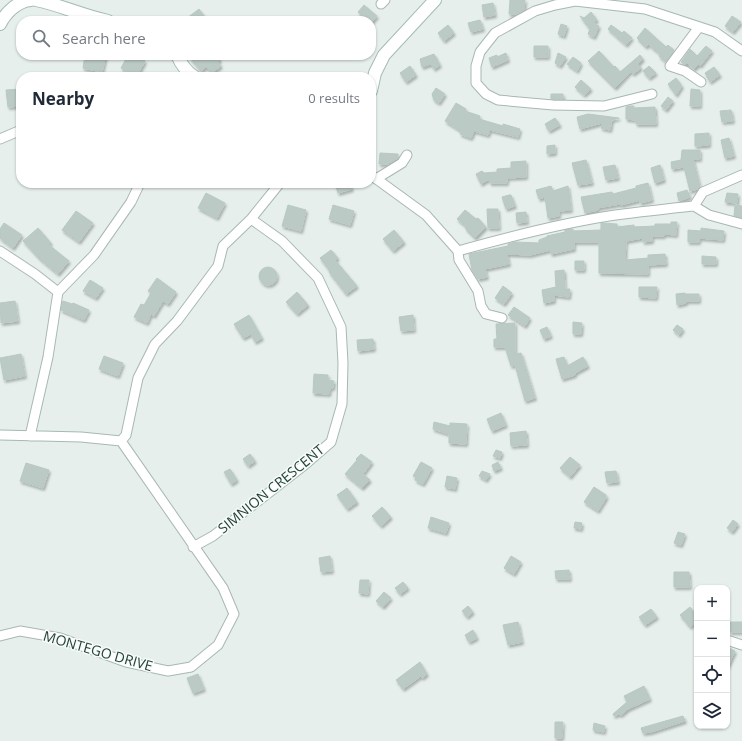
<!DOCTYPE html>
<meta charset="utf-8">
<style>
:root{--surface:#fff;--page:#f2f2f3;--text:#1f2937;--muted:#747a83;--line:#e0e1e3}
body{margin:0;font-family:"Open Sans",sans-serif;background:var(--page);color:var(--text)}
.controls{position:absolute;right:12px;bottom:12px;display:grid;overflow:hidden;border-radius:8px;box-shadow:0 1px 3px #0004}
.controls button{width:36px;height:36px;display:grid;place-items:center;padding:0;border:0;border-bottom:1px solid var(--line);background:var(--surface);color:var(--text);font:20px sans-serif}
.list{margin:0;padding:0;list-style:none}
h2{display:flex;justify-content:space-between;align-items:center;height:52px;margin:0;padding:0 16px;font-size:17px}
h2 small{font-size:13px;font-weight:400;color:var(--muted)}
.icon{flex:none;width:22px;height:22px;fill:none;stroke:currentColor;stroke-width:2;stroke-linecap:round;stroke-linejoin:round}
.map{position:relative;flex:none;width:742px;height:741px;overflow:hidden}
.search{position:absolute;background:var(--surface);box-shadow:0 1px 3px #0004;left:16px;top:16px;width:360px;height:44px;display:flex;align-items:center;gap:10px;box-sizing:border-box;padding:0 14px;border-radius:16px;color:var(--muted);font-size:15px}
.panel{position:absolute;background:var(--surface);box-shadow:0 1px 3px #0004;left:16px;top:72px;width:360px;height:116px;border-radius:16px}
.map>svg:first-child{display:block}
.building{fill:#bbcac4;stroke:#b8c9c2;filter:url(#shadow)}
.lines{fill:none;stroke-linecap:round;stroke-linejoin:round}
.street-casing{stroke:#a8b8b2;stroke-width:11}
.secondary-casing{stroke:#a4bbb3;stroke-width:14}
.street{stroke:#fff;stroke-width:9}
.secondary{stroke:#fff;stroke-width:12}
.labels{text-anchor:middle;stroke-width:3;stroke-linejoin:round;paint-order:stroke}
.street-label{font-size:14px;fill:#24423a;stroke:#f7fbf9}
</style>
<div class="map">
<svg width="742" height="741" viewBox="0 0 742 741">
<defs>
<filter id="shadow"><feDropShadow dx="1.5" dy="2.5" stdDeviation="1" flood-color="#0004"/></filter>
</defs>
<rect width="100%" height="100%" fill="#e6efeb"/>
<path class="building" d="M510 0H525L524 10 517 14H509Z
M493 3 495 15 484 17 482 5Z
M364 5 377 16 371 23V21H368L358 12Z
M199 9 208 21H183Z
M591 12 597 20 593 23 599 26 594 37 588 34 590 29 580 16 584 18Z
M732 16 741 22 733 32 725 26Z
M480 20 483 29 471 32 468 23Z
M561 24 567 26 564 36 558 34Z
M448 25 454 33 444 41 438 33Z
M611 25 622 33 624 31 632 38 626 45 608 29Z
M645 28 666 47 668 45 674 50 666 62 659 56 660 54 648 44 646 47 637 38Z
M534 46H548V57H534Z
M706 46 712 51 700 66 699 64 694 69 687 63 685 65 681 62 690 49 697 56Z
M599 51 614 67 615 66 620 72 640 55 643 59 638 64 641 68 633 74 631 71 615 88 588 61Z
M506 53 508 60 492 67 489 58 497 55V57Z
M558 53 566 57 560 66 555 63Z
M434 54 440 65 434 69 431 64 422 67 420 59Z
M85 55H106L102 72 83 68Z
M128 55H135L145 61 138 74 137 73 135 76 121 68Z
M194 55H216L220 60 218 62 221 66 212 73 206 67 201 71 190 58Z
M573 57 581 63 577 71 567 64Z
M410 66 416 75 406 82 400 73Z
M649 66 656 73 649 78 643 71Z
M714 67 720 75 710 82 705 73Z
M676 78 682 86 676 95 668 84Z
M581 80 591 89 584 95 575 87Z
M436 88 445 94 439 103 434 100 432 94Z
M21 89V106L8 107 6 90Z
M691 89 700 90V106H690Z
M551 94H563V99H551Z
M668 97 673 101 666 110 661 106Z
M456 103 466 109 465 111 480 116 479 119 503 126V124L520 129 518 137 490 130 488 135 474 131 471 138 460 134 461 131 445 121Z
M629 106H634L633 108 655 107 656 124H636V120L626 119V107Z
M731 110 733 121 722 122 720 111Z
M588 114 619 118 612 120 610 130 601 128 602 123 580 129 577 117Z
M555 118 560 125 549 131 545 124Z
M709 133V145L695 146V134Z
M729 138 734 156 725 158 721 140Z
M555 145V153L547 154V146Z
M682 150H700V159H693L700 187 698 189 690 191 684 167 672 169 671 162 681 160Z
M380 153 398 154V158L388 164H379Z
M586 160 592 183 578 185 572 163Z
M526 161V177L507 178V183H490L489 179 481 184 476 174 482 171 484 173 497 172V169L511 168V162Z
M615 165 618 178 606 180 603 167Z
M660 165 664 180 655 183 651 168Z
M335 183H350L352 189 338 193Z
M648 183 652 200 640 203V200L621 205 620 204 597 208 598 210 585 213 581 197 612 192 613 194 636 188V186Z
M551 186 553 191 568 186 571 210 559 211V216L548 218 545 197 539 199 536 190Z
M687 190 690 197 679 201 677 193Z
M206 193 225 203 217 218 198 208Z
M727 193 738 194 737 203 725 202Z
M509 195H511L515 206 506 209 502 197Z
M288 205 306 210 301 231 282 226Z
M333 205 354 211 350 225 329 219Z
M735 205 742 206V218L734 216Z
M487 209H498L499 228H488Z
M465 210 476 219 478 218 486 227 475 238 465 228 467 227 457 219Z
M76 211 93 223 79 242 62 230Z
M526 212 527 222 517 223 516 213Z
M671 222H677L676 235 664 234V236H652V241L643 242V238L626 241 625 260 648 258V255L665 254 666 264 648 265V274L599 273V242H574V249L551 254 550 250 530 255 507 254 509 264 485 269 487 277 478 279 472 270 469 254 508 246V244L515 242 539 243V240L547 237V236L565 232V230L573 229V231L601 230V223H603L617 224V227L634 225V227L655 226V224H671Z
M4 223 22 235 13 248 0 238V229Z
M38 228 51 243 49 245 69 261 58 274 40 259 23 241Z
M701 228 724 231 723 240 699 238V242H688V230L701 231Z
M394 230 404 242 393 251 383 239Z
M331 250 338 258 335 260 357 286 346 294 329 272 330 271 320 258Z
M702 256 716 257V264H702Z
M575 261H584V270H575Z
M259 276a9 9 0 1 1 18 0a9 9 0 1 1-18 0Z
M564 270 565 289H570L569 297 554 295V301L544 303 542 290 556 287 555 271Z
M157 278 176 292 168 304 163 301 154 316 151 314 147 323 134 317 141 304 144 305 151 293 148 291Z
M90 280 103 288 96 298 83 291Z
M503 286 512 293 504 304 495 298Z
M639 287H657L656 298 639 297Z
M297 292 308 305 297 314 286 302Z
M685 293V294H699V301H686V303L677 305 676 294Z
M15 301 18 321 1 323 0 303Z
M63 301 72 304 73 303 89 310 84 320 61 310Z
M514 307 530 318 525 326 508 315Z
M249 315 262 338 255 342 251 334 243 338 234 324Z
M413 315 414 330 401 331 399 317Z
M573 322 582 323 581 334H573Z
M515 323V354L521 353 535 398 525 401 515 365 511 366 505 347H494V339H497L496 324Z
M677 325 683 329 679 335 673 330Z
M547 327 551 336 544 339 540 330Z
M373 339 374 349 358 351 357 340Z
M21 354 25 376 4 380 0 358Z
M104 356 123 363 118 376 99 369Z
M564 357 567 366 583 357 588 366 575 373V375L562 379 556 359Z
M314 374 328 375V380L334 381 333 388H330L329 394 313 393Z
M501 413 506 425 492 431 487 419Z
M434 422 450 426V423L467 424 466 444 449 443V434L433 429Z
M526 431 527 445 511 446 510 433Z
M496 450 502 452 500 458 493 456Z
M250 454 255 461 248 466 243 459Z
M361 454 372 462 363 474 370 480 362 488 345 474 357 460 356 459Z
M570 457 580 465 570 477 560 468Z
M421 462 432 468 423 484 415 480 417 478 413 476Z
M498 462 501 468 494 471 492 465Z
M26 463 49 470 43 488 20 481Z
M230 469 237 480 231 484 224 472Z
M482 471 490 474 486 480 479 476Z
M616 471 618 482 607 483 605 472Z
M447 476 457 478 455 489 445 487Z
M594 487 606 495V498L598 511 584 502Z
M347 488 357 502 347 509 337 495Z
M382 507 391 517 381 526 372 516Z
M431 517 449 523 446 533 428 528Z
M733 520 738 524 732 532 727 528Z
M575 522 582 523 581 529 574 528Z
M678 532 685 534 681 545 674 543Z
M330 556 332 571 321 572 319 558Z
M511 556 521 562 514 574 504 568Z
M569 570 570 579H556L555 571Z
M674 572H689L690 587H674Z
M360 580H369L368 594 359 593Z
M403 582 408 588 400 594 395 588Z
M384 592 391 598 383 607 376 601Z
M468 606 473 612 467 617 462 611Z
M690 607 697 616V621L690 627 680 615Z
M651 609 657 617 645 625 639 617Z
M518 622 522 642 508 645 503 625Z
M730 622H742V632H730Z
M473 630 477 638 469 642 465 635Z
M727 647 735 651 727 668Z
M420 662 427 674 422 678 421 676 403 689 396 680Z
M198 674 204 689 193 693 187 678Z
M644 686 650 699 628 709 621 715 618 714 614 716 613 714 627 702 624 696Z
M683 716 685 721 651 732 643 733 641 728Z
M555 722H563L562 738H555Z
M594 723 605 726 604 732 593 730Z"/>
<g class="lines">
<defs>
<path id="street" d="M381 4 385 0
M699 27 670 66 685 71 701 82
M652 94 604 106 553 105 498 100 486 94 476 83V66L480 52 495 33 535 11 555 5 575 1 645 9 715 32 742 51
M0 139 21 130
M371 175 426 215 458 251C508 237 558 224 609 216 637 212 666 209 694 206L703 192 742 175
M376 179 402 163 407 155
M694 206 709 215 742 224
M0 251 35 274 58 292
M458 251 459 260 478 291 481 306 486 314 502 318
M0 435 81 437 121 441
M30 436 48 357 58 292 94 255 131 202 140 183
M121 441 126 435 138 378 155 344 177 321 218 266 223 246 251 219 280 183
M193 547 213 536 302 467 331 442 342 404 343 363 341 327 318 278 282 241 251 219
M0 636 20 631 60 638 126 662 168 671 191 667 218 645 234 614 223 588 121 441
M727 640 742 645"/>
<path id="secondary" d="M36 0C61 5 83 16 108 21
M0 24C6 12 18 1 31 0
M177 55C181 64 186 72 195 77
M371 91 375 73 384 55 435 0"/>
</defs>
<use href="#street" class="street-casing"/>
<use href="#secondary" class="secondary-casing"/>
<use href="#street" class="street"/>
<use href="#secondary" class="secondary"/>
</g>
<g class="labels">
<g class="street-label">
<text transform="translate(271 489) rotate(-39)" y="5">SIMNION CRESCENT</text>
<text transform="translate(98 651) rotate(16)" y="5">MONTEGO DRIVE</text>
</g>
</g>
</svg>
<div class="controls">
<button>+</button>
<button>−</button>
<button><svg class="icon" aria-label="locate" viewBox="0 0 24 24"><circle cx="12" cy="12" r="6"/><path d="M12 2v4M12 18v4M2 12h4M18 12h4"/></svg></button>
<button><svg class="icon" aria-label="layers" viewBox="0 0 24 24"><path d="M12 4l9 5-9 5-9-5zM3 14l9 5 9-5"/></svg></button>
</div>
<div class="search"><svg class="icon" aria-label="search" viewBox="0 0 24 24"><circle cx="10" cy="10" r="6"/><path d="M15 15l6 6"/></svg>Search here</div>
<section class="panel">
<h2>Nearby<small>0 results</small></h2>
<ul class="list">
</ul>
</section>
</div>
